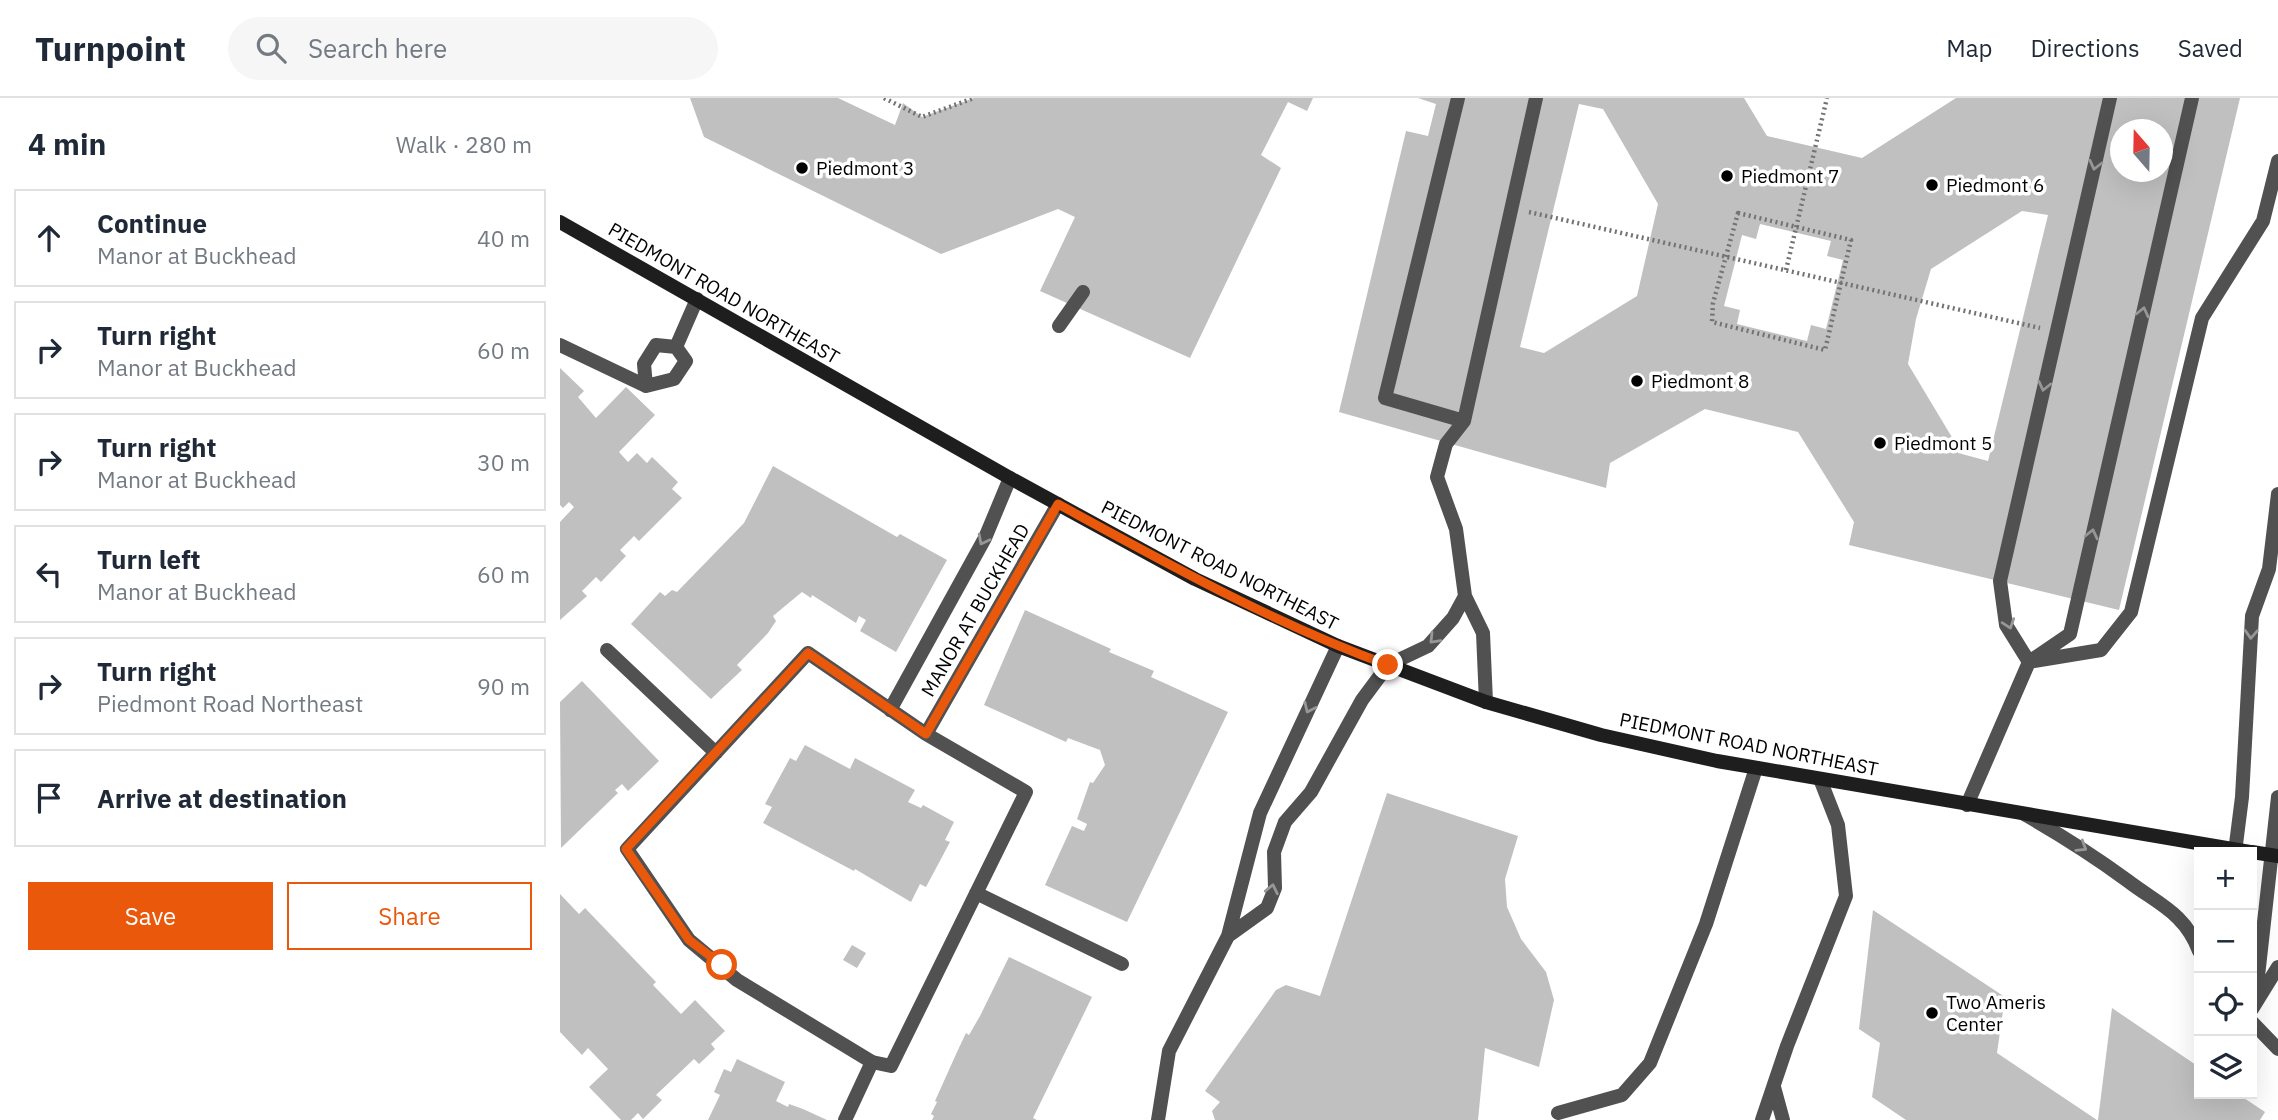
<!DOCTYPE html>
<meta charset="utf-8">
<style>
:root{--surface:#fff;--page:#f6f6f7;--text:#1f2937;--muted:#747a83;--line:#e0e1e3;--accent:#ea580c}
body{margin:0;font-family:"IBM Plex Sans",sans-serif;background:var(--page);color:var(--text)}
.controls{position:absolute;right:21px;bottom:21px;display:grid;overflow:hidden;border-radius:0px;box-shadow:0 7px 28px #0002}
.controls button{width:63px;height:63px;display:grid;place-items:center;padding:0;border:0;border-bottom:2px solid var(--line);background:var(--surface);color:var(--text);font:35px sans-serif}
.compass{position:absolute;left:1550px;top:21px;width:63px;height:63px;border-radius:50%;background:var(--surface);box-shadow:0 7px 28px #0002;rotate:340deg}
.stop{position:absolute;width:21px;height:21px;margin:-16px;border:5px solid #ea580c;border-radius:50%;background:#fff}
.stop.end{background:#ea580c;border-color:#fff;box-shadow:0 2px 7px #0008}
.list{margin:0;padding:0;list-style:none}
h2{display:flex;justify-content:space-between;align-items:center;height:91px;margin:0;padding:0 28px;font-size:30px}
h2 small{font-size:23px;font-weight:400;color:var(--muted)}
.list li{display:grid;grid-template-columns:46px 1fr auto;gap:21px;align-items:center;box-sizing:border-box;height:98px;margin:0 14px 14px;padding:0 14px;border:2px solid var(--line);border-radius:0px}
.list b{display:block;font-size:26px;white-space:nowrap}
.list p{margin:0;font-size:23px;white-space:nowrap;color:var(--muted)}
.list em{font-size:23px;font-style:normal;color:var(--muted)}
.actions{display:flex;gap:14px;padding:21px 28px}
.actions a{flex:1;padding:16px 0;border:2px solid var(--accent);border-radius:0px;text-align:center;font-size:24px;color:var(--accent)}
.actions .main{background:var(--accent);color:#fff}
.icon{flex:none;width:38px;height:38px;fill:none;stroke:currentColor;stroke-width:2;stroke-linecap:round;stroke-linejoin:round}
.map{position:relative;flex:none;width:1718px;height:1022px;overflow:hidden}
header{display:flex;align-items:center;gap:42px;box-sizing:border-box;height:98px;padding:0 35px;background:var(--surface);border-bottom:2px solid var(--line)}
header strong{font-size:33px}
nav{display:flex;gap:38px;margin-inline-start:auto;font-size:24px}
.search{width:490px;height:63px;background:var(--page);display:flex;align-items:center;gap:18px;box-sizing:border-box;padding:0 24px;border-radius:38px;color:var(--muted);font-size:26px}
main{display:flex}
aside{flex:1;background:var(--surface)}
.map>svg:first-child{display:block}
.building{fill:#c0c0c0;fill-rule:evenodd}
.lines{fill:none;stroke-linecap:round;stroke-linejoin:round}
.path{stroke:#737373;stroke-width:4.5;stroke-dasharray:2 3.5;stroke-linecap:butt}
.lane{stroke:#515151;stroke-width:14}
.street{stroke:#515151;stroke-width:14}
.secondary{stroke:#1e1e1e;stroke-width:14}
.oneway{stroke:#979797}
.route{stroke:#ea580c;stroke-width:9}
.poi-dot{fill:#000;stroke:#fff;stroke-width:2.5}
.labels{text-anchor:middle;stroke-width:7;stroke-linejoin:round;paint-order:stroke}
.poi-label{font-size:19px;fill:#000;stroke:#fff;text-anchor:start}
.street-label{font-size:19px;fill:#000;stroke:#fff}
</style>
<header>
<strong>Turnpoint</strong>
<div class="search"><svg class="icon" aria-label="search" viewBox="0 0 24 24"><circle cx="10" cy="10" r="6"/><path d="M15 15l6 6"/></svg>Search here</div>
<nav><a>Map</a><a>Directions</a><a>Saved</a></nav>
</header>
<main>
<aside>
<h2>4 min<small>Walk · 280 m</small></h2>
<ul class="list">
<li><svg class="icon" aria-label="ahead" viewBox="0 0 24 24"><path d="M12 20V5M6 11l6-6 6 6"/></svg><div><b>Continue</b><p>Manor at Buckhead</p></div><em>40 m</em></li>
<li><svg class="icon" aria-label="right" viewBox="0 0 24 24"><path d="M7 20v-9h11M14 6l5 5-5 5"/></svg><div><b>Turn right</b><p>Manor at Buckhead</p></div><em>60 m</em></li>
<li><svg class="icon" aria-label="right" viewBox="0 0 24 24"><path d="M7 20v-9h11M14 6l5 5-5 5"/></svg><div><b>Turn right</b><p>Manor at Buckhead</p></div><em>30 m</em></li>
<li><svg class="icon" aria-label="left" viewBox="0 0 24 24"><path d="M17 20v-9H6M10 6l-5 5 5 5"/></svg><div><b>Turn left</b><p>Manor at Buckhead</p></div><em>60 m</em></li>
<li><svg class="icon" aria-label="right" viewBox="0 0 24 24"><path d="M7 20v-9h11M14 6l5 5-5 5"/></svg><div><b>Turn right</b><p>Piedmont Road Northeast</p></div><em>90 m</em></li>
<li><svg class="icon" aria-label="arrive" viewBox="0 0 24 24"><path d="M6 21V4h12l-3 4 3 4H6"/></svg><div><b>Arrive at destination</b></div></li>
</ul>
<div class="actions"><a class="main">Save</a><a>Share</a></div>
</aside>
<div class="map">
<svg width="1718" height="1022" viewBox="0 0 1718 1022">
<rect width="100%" height="100%" fill="#fff"/>
<path class="building" d="M130 0H278L335 27 343 5 362 19 414 0H753L747 13 728 4 701 57 721 70 630 260 480 193 515 119 498 111 381 156 144 39Z
M858 0H1184L1207 38 1302 60 1396 0H1680L1559 512 1289 447 1294 424 1238 334 1145 311 1050 365 1046 390 779 314 846 33 868 38 876 6ZM1019 6 1043 11 1098 106 1077 198 984 255 960 249ZM1560 32H1602V74H1560ZM1462 113 1488 117 1428 363 1402 356 1348 266 1356 221 1371 171ZM1200 126 1271 143 1267 158 1283 162 1266 231 1251 227 1247 243 1177 226 1180 212 1164 208 1182 137 1196 141Z
M0 270 24 293 18 299 36 320 66 289 95 317 59 354 68 364 77 355 87 365 92 359 118 384 112 391 122 400 79 443 74 438 60 452 66 458 41 484 36 479 22 493 27 498 0 522V424L14 409 9 404 3 410 0 407Z
M213 368 337 439 340 436 387 462 336 554 300 533 306 522 299 518 296 525 252 497 251 500 242 494 213 518 216 523 208 535 177 567 182 572 151 601 71 526 100 494 105 498 112 492 117 494 184 425Z
M465 512 551 551 549 554 594 573 591 579 668 614 567 824 485 787 512 728 524 733 527 726 517 721 530 684 533 685 545 667 540 652 508 640 506 644 424 607Z
M22 583 99 663 68 693 62 686 55 692 58 695 1 750 0 604Z
M245 647 290 671 295 660 355 692 348 704 361 710 363 707 394 724 385 742 390 744 366 789 360 786 351 804 295 771 294 773 203 725 212 709 205 706 230 660 236 663Z
M827 695 958 738 945 781 947 809 961 841 986 874 994 902 979 969 925 950 918 1022H655L652 1013 660 1004 645 993 716 892 726 887 760 898Z
M0 796 19 816 25 810 96 884 93 887 121 916 135 902 165 933 151 946 155 951 139 966 134 961 96 997 102 1002 83 1021 78 1015 71 1022H61L29 989 48 971 28 950 22 957 0 934Z
M1313 812 1445 899 1437 955 1537 1022H1346L1312 999 1320 945 1299 931Z
M292 847 306 855 297 870 283 862Z
M449 859 532 899 473 1020 477 1022H372L374 1018 371 1016 377 1004 375 1003 397 954 406 935 409 937 420 918Z
M1552 910 1639 969V996H1678L1705 1014 1700 1022H1538Z
M177 961 225 984 216 1003 228 1009 229 1006 243 1011 267 1022H148L160 997 154 994 164 971 171 974Z"/>
<g class="lines">
<path class="path" d="M324 0 362 19 414 0
M969 114 1480 230
M1178 115 1291 142 1265 252 1152 224 1153 205Z
M1226 172 1267 0"/>
<path class="lane" d="M898 0 825 300 904 323
M499 228 523 194
M0 247 86 288 114 281 126 263 116 249
M86 288 84 266 96 247 116 249 137 201
M1474 563 1541 552 1571 514 1642 220 1703 123 1718 63
M1469 564 1446 527 1440 483 1550 0
M926 604 923 535 905 498 896 431 877 379 886 346 904 323 976 0
M1407 707 1469 564 1510 536 1632 0
M1464 716C1501 737 1534 758 1568 783 1598 806 1625 815 1639 853
M1675 754 1682 699 1692 518 1709 471 1718 396
M668 838 707 810 715 790 714 754 725 724 751 694 802 602 828 567 868 548 893 520 905 498
M1692 897 1697 887 1718 699
M1692 911 1718 869
M1692 924 1718 951
M1214 989 1223 1022
M998 1015 1062 997 1090 965 1146 826 1196 670
M285 1022 312 964
M598 1022 609 953 668 838 700 715 778 548
M1202 1022 1227 948 1286 798 1278 727 1260 681"/>
<path class="street" d="M47 552 156 655
M248 555 366 636 466 694 331 968 312 964 177 882 129 842 67 751Z
M330 612 425 440 450 380
M366 636 498 406
M416 795 562 866"/>
<path class="secondary" d="M0 124 450 380 635 481 778 548 926 604 1041 637 1157 663 1690 754
M1692 754 1718 758"/>
</g>
<defs><path id="oneway-chevron" d="M-2-3.5L2.5 0L-2 3.5" fill="none" stroke-width="1.6" stroke-linecap="round" stroke-linejoin="round" transform="scale(1.75)"/></defs>
<g class="oneway">
<use href="#oneway-chevron" transform="translate(1535 67) rotate(103)"/>
<use href="#oneway-chevron" transform="translate(1583 214) rotate(-77)"/>
<use href="#oneway-chevron" transform="translate(1484 288) rotate(103)"/>
<use href="#oneway-chevron" transform="translate(1532 436) rotate(-77)"/>
<use href="#oneway-chevron" transform="translate(423 442) rotate(117)"/>
<use href="#oneway-chevron" transform="translate(1449 526) rotate(71)"/>
<use href="#oneway-chevron" transform="translate(1691 536) rotate(93)"/>
<use href="#oneway-chevron" transform="translate(874 541) rotate(134)"/>
<use href="#oneway-chevron" transform="translate(749 610) rotate(115)"/>
<use href="#oneway-chevron" transform="translate(1522 749) rotate(32)"/>
<use href="#oneway-chevron" transform="translate(712 791) rotate(-78)"/>
</g>
<g class="lines">
<path class="route" d="M162 867 129 842 66 751 248 555 366 636 498 406C606 465 713 525 828 567"/>
</g>
<g class="poi-dot">
<circle cx="242" cy="70" r="7"/>
<circle cx="1167" cy="78" r="7"/>
<circle cx="1372" cy="87" r="7"/>
<circle cx="1077" cy="283" r="7"/>
<circle cx="1320" cy="345" r="7"/>
<circle cx="1372" cy="915" r="7"/>
</g>
<g class="labels">
<g class="poi-label">
<text x="256" y="77">Piedmont 3</text>
<text x="1181" y="85">Piedmont 7</text>
<text x="1386" y="94">Piedmont 6</text>
<text x="1091" y="290">Piedmont 8</text>
<text x="1334" y="352">Piedmont 5</text>
<text x="1386" y="911">Two Ameris<tspan x="1386" dy="22">Center</tspan></text>
</g>
<g class="street-label">
<text transform="translate(164 195) rotate(30)" y="7">PIEDMONT ROAD NORTHEAST</text>
<text transform="translate(660 467) rotate(27)" y="7">PIEDMONT ROAD NORTHEAST</text>
<text transform="translate(415 512) rotate(-60)" y="7">MANOR AT BUCKHEAD</text>
<text transform="translate(1189 646) rotate(11)" y="7">PIEDMONT ROAD NORTHEAST</text>
</g>
</g>
</svg>
<div class="controls">
<button>+</button>
<button>−</button>
<button><svg class="icon" aria-label="locate" viewBox="0 0 24 24"><circle cx="12" cy="12" r="6"/><path d="M12 2v4M12 18v4M2 12h4M18 12h4"/></svg></button>
<button><svg class="icon" aria-label="layers" viewBox="0 0 24 24"><path d="M12 4l9 5-9 5-9-5zM3 14l9 5 9-5"/></svg></button>
</div>
<svg class="compass" viewBox="-18 -18 36 36"><path d="M0-13l5 13h-10z" fill="#e53935"/><path d="M0 13l5-13h-10z" fill="#747a83"/></svg>
<div class="stop" style="left:162px;top:867px"></div>
<div class="stop end" style="left:828px;top:567px"></div>
</div>
</main>
